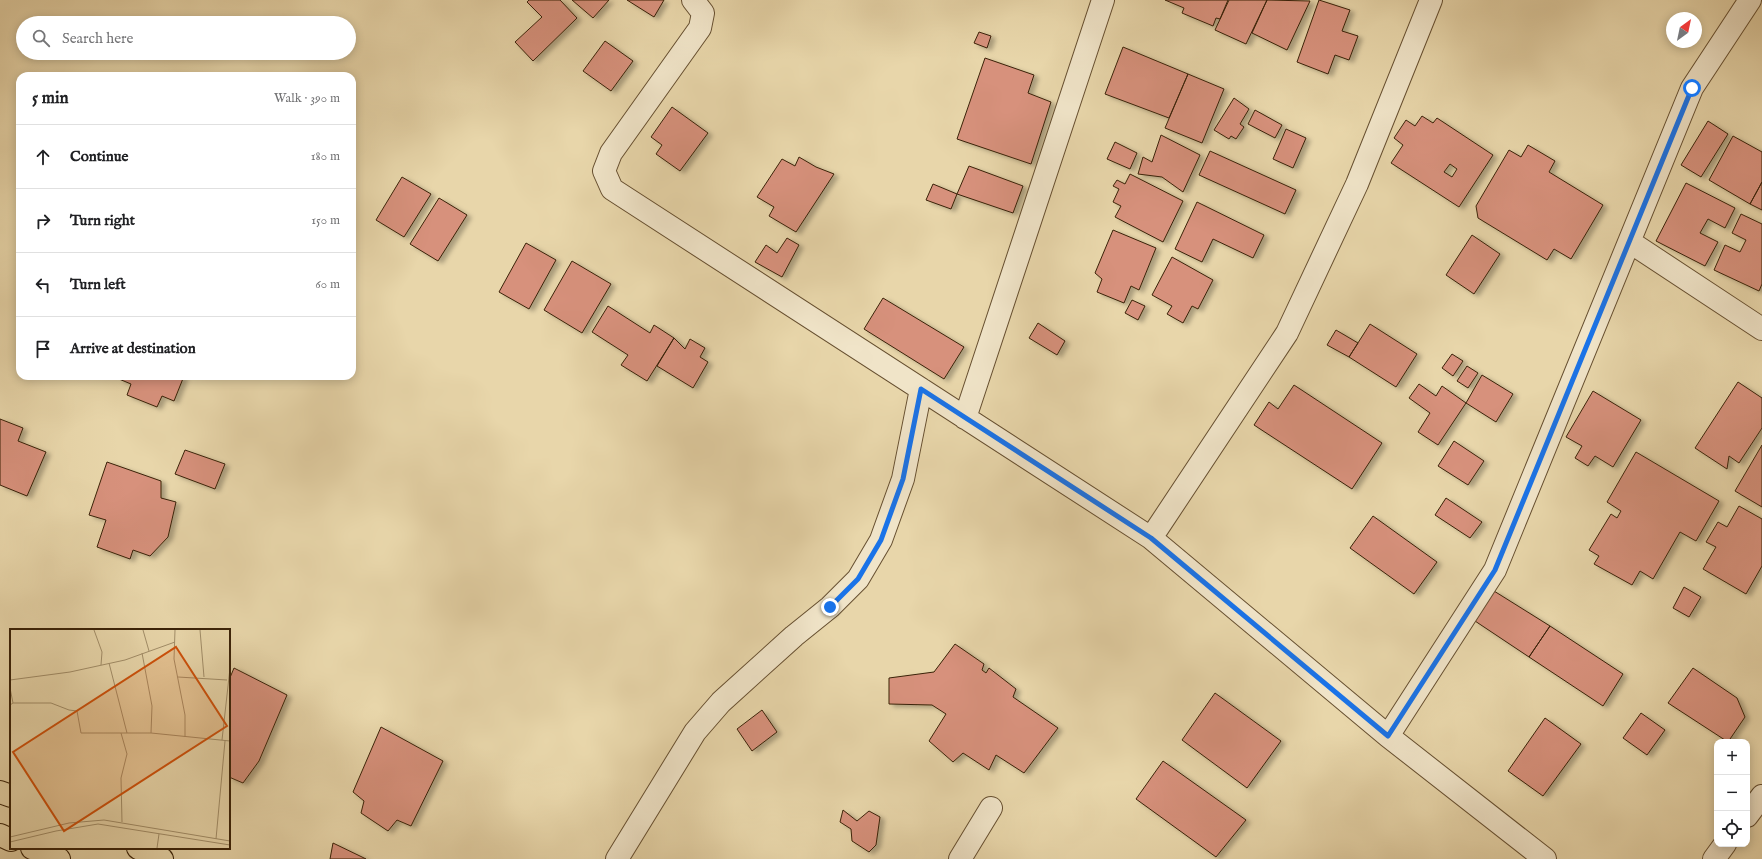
<!DOCTYPE html>
<meta charset="utf-8">
<style>
:root{--surface:#fff;--page:#f6f6f6;--text:#202124;--muted:#757577;--line:#e0e0e0}
body{margin:0;font-family:"IM FELL English",serif;background:var(--page);color:var(--text)}
.controls{position:absolute;right:12px;bottom:12px;display:grid;overflow:hidden;border-radius:8px;box-shadow:0 2px 10px #0003}
.controls button{width:36px;height:36px;display:grid;place-items:center;padding:0;border:0;border-bottom:1px solid var(--line);background:var(--surface);color:var(--text);font:20px sans-serif}
.compass{position:absolute;left:1666px;top:12px;width:36px;height:36px;border-radius:50%;background:var(--surface);box-shadow:0 2px 10px #0003;rotate:33deg}
.stop{position:absolute;width:12px;height:12px;margin:-9px;border:3px solid #1a73e8;border-radius:50%;background:#fff}
.stop.end{background:#1a73e8;border-color:#fff;box-shadow:0 1px 4px #0008}
.list{margin:0;padding:0;list-style:none}
h2{display:flex;justify-content:space-between;align-items:center;height:52px;margin:0;padding:0 16px;font-size:17px}
h2 small{font-size:13px;font-weight:400;color:var(--muted)}
.list li{display:grid;grid-template-columns:26px 1fr auto;gap:12px;align-items:center;box-sizing:border-box;height:64px;padding:0 16px;border-top:1px solid var(--line)}
.list b{display:block;font-size:15px;white-space:nowrap}
.list em{font-size:13px;font-style:normal;color:var(--muted)}
.icon{flex:none;width:22px;height:22px;fill:none;stroke:currentColor;stroke-width:2;stroke-linecap:round;stroke-linejoin:round}
.map{position:relative;flex:none;width:1762px;height:859px;overflow:hidden}
.search{position:absolute;background:var(--surface);box-shadow:0 2px 10px #0003;left:16px;top:16px;width:340px;height:44px;display:flex;align-items:center;gap:10px;box-sizing:border-box;padding:0 14px;border-radius:22px;color:var(--muted);font-size:15px}
.panel{position:absolute;background:var(--surface);box-shadow:0 2px 10px #0003;left:16px;top:72px;width:340px;height:308px;border-radius:12px}
.map>svg:first-child{display:block}
.building{fill:#d7917b;stroke:#3a2208;fill-rule:evenodd;filter:url(#shadow)}
.lines{fill:none;stroke-linecap:round;stroke-linejoin:round}
.minor-casing{stroke:#664f30;stroke-width:24}
.major-casing{stroke:#3a2208;stroke-width:24}
.minor{stroke:#f0e4c8;stroke-width:22}
.major{stroke:#e8d6aa;stroke-width:22}
.route{stroke:#1a73e8;stroke-width:5}
.inset-road{fill:none;stroke:#a28e69;stroke-width:1}
.view{fill:#ce510b;fill-opacity:0.15;stroke:#ce510b;stroke-width:2}
.inset-edge{fill:none;stroke:#3a2208;stroke-width:2}
</style>
<div class="map">
<svg width="1762" height="859" viewBox="0 0 1762 859">
<defs>
<filter id="shadow"><feDropShadow dx="4.5" dy="2.5" stdDeviation="2" flood-color="#0004"/></filter>
</defs>
<rect width="100%" height="100%" fill="#e8d6aa"/>
<filter id="stains"><feTurbulence type="fractalNoise" baseFrequency=".005" numOctaves="4"/><feColorMatrix values="0 0 0 0 .2 0 0 0 0 .09 0 0 0 0 .02 0 0 0 .5 -.17"/></filter>
<radialGradient id="worn" r=".72"><stop offset=".6" stop-color="#630" stop-opacity="0"/><stop offset="1" stop-color="#630" stop-opacity=".3"/></radialGradient>
<path class="building" d="M529 0H560L577 18 533 61 515 42 542 17 527 2Z
M572 0H609L593 18Z
M627 0H664L654 17Z
M1165 0H1228L1220 19 1216 18 1213 26 1182 13 1184 8Z
M1229 0H1267L1246 44 1215 30Z
M1267 0 1310 1 1287 50 1252 33Z
M1319 0 1350 10 1342 31 1358 36 1349 60 1335 55 1328 74 1297 62Z
M979 32 991 36 987 48 974 43Z
M605 41 633 61 611 91 583 71Z
M1123 47 1188 74 1169 118 1105 94Z
M985 58 1034 75 1028 93 1051 102 1031 164 957 139Z
M1188 74 1224 89 1202 143 1165 128Z
M1234 98 1249 109 1240 124 1244 127 1236 139 1231 136 1229 139 1214 130Z
M672 107 708 133 680 171 656 154 662 145 651 137Z
M1255 110 1282 125 1275 138 1248 124Z
M1422 116 1433 123 1437 118 1493 155 1459 207 1391 163 1403 145 1394 138 1406 120 1415 126ZM1450 164 1457 169 1452 177 1444 172Z
M1708 121 1728 134 1701 177 1681 165Z
M1286 129 1306 138 1293 168 1273 159Z
M1161 135 1200 155 1183 192 1162 177 1138 174 1143 157 1152 162Z
M1733 136 1762 152V182L1750 204 1709 180Z
M1115 142 1137 153 1130 169 1107 159Z
M1528 145 1555 161 1549 172 1603 205 1571 259 1554 249 1547 260 1478 218 1476 206 1509 150 1521 157Z
M1210 151 1296 190 1285 214 1199 175Z
M799 157 816 167 834 174 796 232 769 216 774 207 757 197 782 159 795 166Z
M969 166 1023 186 1013 213 957 194Z
M1130 174 1183 201 1163 242 1115 217 1121 206 1113 202 1119 189 1113 186 1117 180 1125 184Z
M402 177 431 194 404 237 376 220Z
M1762 182V210L1750 204Z
M1686 183 1735 208 1725 228 1708 219 1700 233 1718 242 1705 266 1656 241Z
M933 184 957 194 951 209 926 200Z
M439 198 467 215 438 261 410 244Z
M1197 202 1264 235 1253 258 1213 239 1202 262 1175 249Z
M1741 214 1762 224V284L1759 291 1714 270 1725 245 1740 252 1746 240 1732 233Z
M1113 230 1156 248 1139 290 1131 286 1124 303 1097 292 1102 279 1095 273Z
M1472 235 1500 254 1474 294 1446 275Z
M787 238 799 245 782 277 755 262 766 245 777 253Z
M526 243 556 260 529 309 499 292Z
M1172 257 1213 280 1198 309 1192 306 1183 323 1167 314 1172 306 1152 295Z
M572 261 611 284 582 333 544 310Z
M883 298 964 347 944 379 864 329Z
M1132 300 1145 306 1138 320 1125 313Z
M608 306 650 333 654 325 674 338 647 381 621 365 628 355 592 332Z
M1038 323 1065 341 1057 355 1029 338Z
M1370 324 1417 354 1396 387 1349 357Z
M1336 330 1358 343 1349 357 1327 345Z
M674 338 685 349 690 339 705 348 700 357 708 362 693 388 657 366Z
M1452 354 1463 361 1453 376 1442 368Z
M1467 366 1478 373 1468 388 1457 381Z
M1482 375 1513 394 1496 422 1466 403Z
M120 376H184L174 401 162 396 157 407 127 395 131 384 119 379Z
M1738 382 1762 398V428L1739 463 1729 456 1727 469 1695 448Z
M1419 384 1436 396 1442 386 1466 403 1438 445 1418 432 1430 413 1409 398Z
M1294 385 1382 443 1352 489 1254 425 1269 402 1278 409Z
M1593 391 1641 420 1613 467 1595 456 1588 466 1575 458 1582 446 1566 437Z
M0 419 23 428 18 441 46 452 27 496 0 485Z
M1454 441 1484 461 1468 485 1438 466Z
M1762 445V507L1735 491Z
M185 450 225 464 215 489 175 474Z
M1636 452 1719 501 1696 541 1680 532 1653 579 1640 571 1632 585 1594 564 1599 556 1589 550 1611 514 1617 518 1621 511 1607 502Z
M107 462 161 481V498L176 502 168 537 150 556 133 550 130 559 97 547 106 520 89 515Z
M1446 498 1482 522 1470 538 1435 515Z
M1739 506 1762 519V566L1746 594 1703 569 1716 547 1706 542 1718 522 1727 527Z
M1373 516 1437 562 1414 594 1350 548Z
M1684 587 1701 597 1689 617 1673 608Z
M1494 591 1550 626 1529 657 1475 621Z
M1550 626 1623 674 1603 706 1529 657Z
M955 644 984 664 982 670 986 673 989 668 1016 689 1013 697 1058 728 1024 773 996 755 989 770 963 753 953 762 929 741 946 714 932 705 889 704V678L934 672Z
M234 668 287 695 259 761 243 783 229 777V680Z
M1693 668 1737 698 1745 717 1728 742 1668 703Z
M1215 693 1281 741 1247 788 1182 740Z
M762 710 777 732 752 751 737 729Z
M1641 713 1665 730 1647 755 1623 738Z
M1545 718 1581 744 1543 796 1508 771Z
M381 727 443 761 411 826 397 820 388 831 361 813 364 801 353 792Z
M1163 761 1246 820 1216 857 1136 799Z
M843 810 857 821 869 811 880 817 876 845 869 852 852 841 851 829 840 822Z
M333 843 362 857 366 859H330Z"/>
<g class="lines">
<defs>
<path id="minor" d="M693 0 703 13 700 28 611 153 604 171 612 189 1151 538 1388 736 1545 859
M1630 242 1762 329
M965 418 1103 0
M1151 538 1287 333 1357 184 1431 0
M1388 736 1495 570 1692 88 1750 0
M1747 816 1762 796
M617 859 695 732 721 702 794 636 830 607 858 579 881 540 903 479 921 389
M960 859 991 808
M1714 859 1725 844"/>
<path id="major" d="M0 792 11 796
M0 835 11 840
M32 848 59 859
M138 848 162 859"/>
</defs>
<use href="#minor" class="minor-casing"/>
<use href="#major" class="major-casing"/>
<use href="#minor" class="minor"/>
<use href="#major" class="major"/>
</g>
<g class="lines">
<path class="route" d="M830 607 858 579 881 540 903 479 921 389 1151 538 1388 736 1495 570 1692 88"/>
</g>
<g transform="translate(10 629)">
<rect width="220" height="220" fill="#e8d6aa"/>
<path class="inset-road" d="M84 1 92 23 91 36M133 1 139 22M165 1 164 30 175 86V108M190 1 194 48M132 24 142 77 141 104M99 34 117 104M168 48 217 51M0 51 60 43 115 31 165 13M0 59 3 74M0 76 3 74H41L59 81 67 82 71 104H141L220 112M111 104 117 125 111 149 112 193M212 111 220 39M0 208 59 194 94 191 220 212M206 210 215 112M0 213 46 202 88 195 220 216M147 219 149 205"/>
<path class="view" d="M166 18 217 97 54 202 3 123Z"/>
<rect width="220" height="220" class="inset-edge"/>
</g>
<rect width="100%" height="100%" filter="url(#stains)"/>
<rect width="100%" height="100%" fill="url(#worn)"/>
</svg>
<div class="controls">
<button>+</button>
<button>−</button>
<button><svg class="icon" aria-label="locate" viewBox="0 0 24 24"><circle cx="12" cy="12" r="6"/><path d="M12 2v4M12 18v4M2 12h4M18 12h4"/></svg></button>
</div>
<svg class="compass" viewBox="-18 -18 36 36"><path d="M0-13l5 13h-10z" fill="#e53935"/><path d="M0 13l5-13h-10z" fill="#757577"/></svg>
<div class="stop" style="left:1692px;top:88px"></div>
<div class="stop end" style="left:830px;top:607px"></div>
<div class="search"><svg class="icon" aria-label="search" viewBox="0 0 24 24"><circle cx="10" cy="10" r="6"/><path d="M15 15l6 6"/></svg>Search here</div>
<section class="panel">
<h2>5 min<small>Walk · 390 m</small></h2>
<ul class="list">
<li><svg class="icon" aria-label="ahead" viewBox="0 0 24 24"><path d="M12 20V5M6 11l6-6 6 6"/></svg><div><b>Continue</b></div><em>180 m</em></li>
<li><svg class="icon" aria-label="right" viewBox="0 0 24 24"><path d="M7 20v-9h11M14 6l5 5-5 5"/></svg><div><b>Turn right</b></div><em>150 m</em></li>
<li><svg class="icon" aria-label="left" viewBox="0 0 24 24"><path d="M17 20v-9H6M10 6l-5 5 5 5"/></svg><div><b>Turn left</b></div><em>60 m</em></li>
<li><svg class="icon" aria-label="arrive" viewBox="0 0 24 24"><path d="M6 21V4h12l-3 4 3 4H6"/></svg><div><b>Arrive at destination</b></div></li>
</ul>
</section>
</div>
